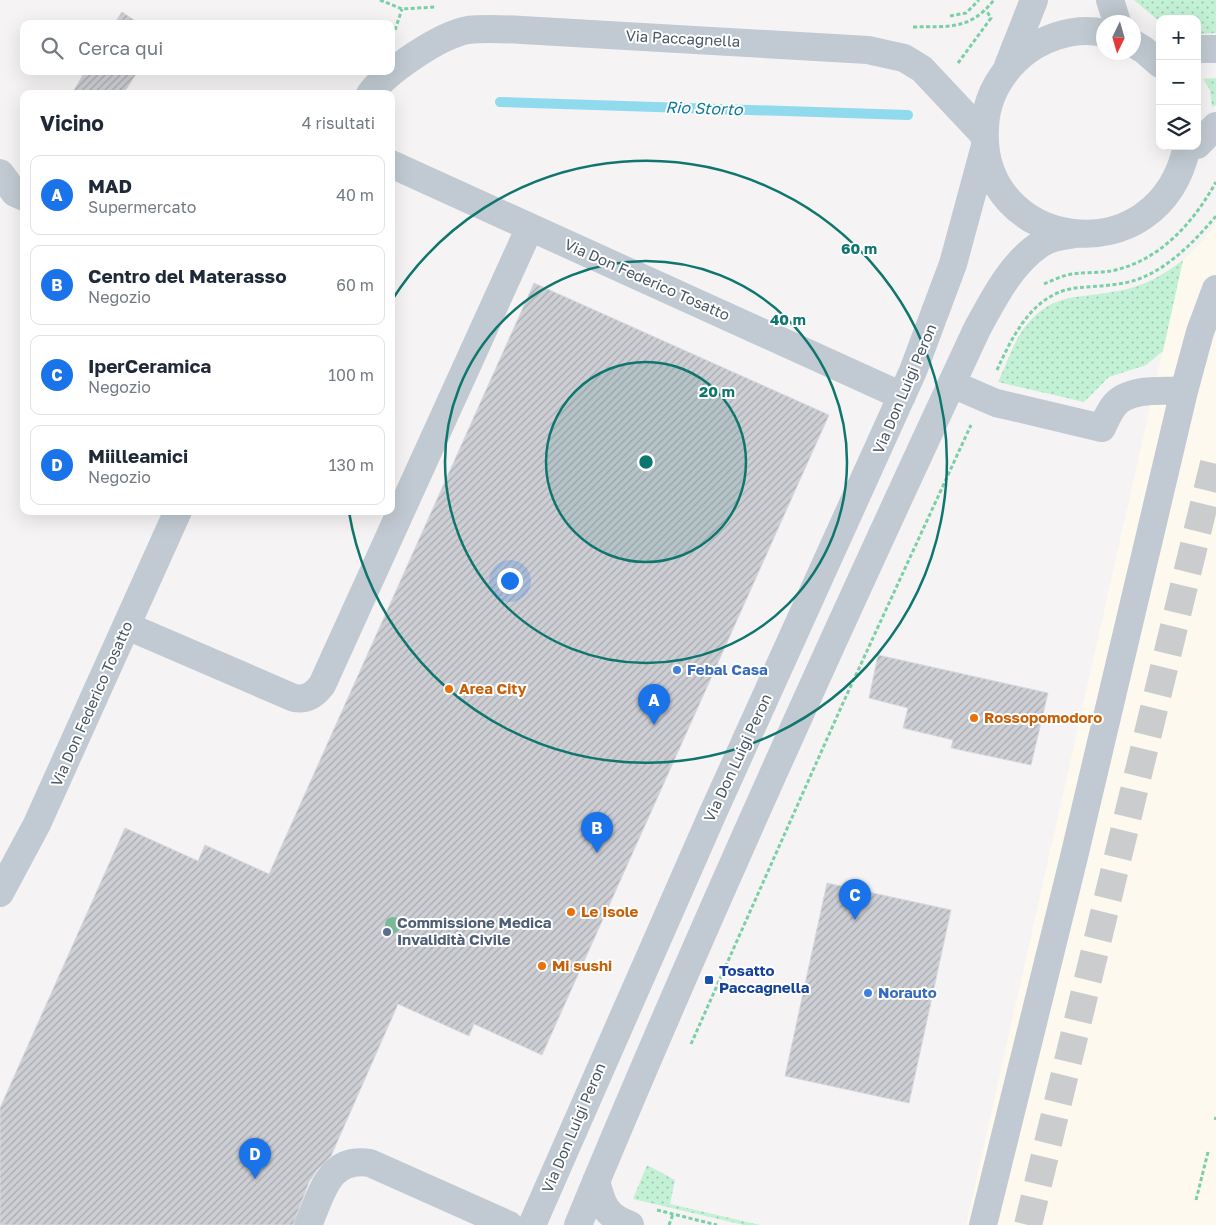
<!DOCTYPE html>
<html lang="it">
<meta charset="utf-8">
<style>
:root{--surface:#fff;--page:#f6f6f7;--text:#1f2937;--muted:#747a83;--line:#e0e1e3;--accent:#1a73e8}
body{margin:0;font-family:"Golos Text",sans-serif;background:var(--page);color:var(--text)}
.controls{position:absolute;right:15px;top:15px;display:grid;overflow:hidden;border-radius:10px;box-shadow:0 5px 20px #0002}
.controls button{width:45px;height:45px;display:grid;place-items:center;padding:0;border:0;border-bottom:1px solid var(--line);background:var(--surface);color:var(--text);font:25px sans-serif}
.compass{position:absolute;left:1096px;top:15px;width:45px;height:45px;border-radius:50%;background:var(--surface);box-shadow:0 5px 20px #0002;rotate:185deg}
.you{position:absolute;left:509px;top:580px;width:18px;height:18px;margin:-12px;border:4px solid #fff;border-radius:50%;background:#1a73e8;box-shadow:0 0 0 8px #1a73e833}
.badge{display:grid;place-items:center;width:32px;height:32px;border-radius:50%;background:var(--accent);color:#fff;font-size:16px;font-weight:700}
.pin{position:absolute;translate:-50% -41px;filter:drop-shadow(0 1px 2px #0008)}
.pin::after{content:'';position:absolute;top:26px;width:18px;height:15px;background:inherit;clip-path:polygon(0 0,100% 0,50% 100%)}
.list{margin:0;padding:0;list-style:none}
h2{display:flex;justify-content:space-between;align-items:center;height:65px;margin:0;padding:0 20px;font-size:21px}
h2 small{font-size:16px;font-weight:400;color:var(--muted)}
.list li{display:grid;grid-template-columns:32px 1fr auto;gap:15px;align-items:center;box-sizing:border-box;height:80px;margin:0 10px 10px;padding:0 10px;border:1px solid var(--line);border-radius:10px}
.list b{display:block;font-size:19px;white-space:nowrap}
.list p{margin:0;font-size:16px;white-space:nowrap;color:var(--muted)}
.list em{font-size:16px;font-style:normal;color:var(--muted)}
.icon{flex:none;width:28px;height:28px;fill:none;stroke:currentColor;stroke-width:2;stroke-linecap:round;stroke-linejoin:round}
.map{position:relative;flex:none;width:1216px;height:1225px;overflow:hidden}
.search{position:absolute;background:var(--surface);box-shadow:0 5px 20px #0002;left:20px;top:20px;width:375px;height:55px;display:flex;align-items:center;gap:12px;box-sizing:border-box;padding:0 18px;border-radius:10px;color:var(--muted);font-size:19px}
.panel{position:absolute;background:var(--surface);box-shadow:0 5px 20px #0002;left:20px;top:90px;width:375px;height:425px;border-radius:10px}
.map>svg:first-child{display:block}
.commercial{fill:#fdf9ef}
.grass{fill:url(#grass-dots)}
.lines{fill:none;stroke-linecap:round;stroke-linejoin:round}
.stream{stroke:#90daee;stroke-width:10}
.building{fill:url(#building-hatch);stroke:#d7d9de}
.minor-tunnel{stroke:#caccce;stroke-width:28;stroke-dasharray:28 14;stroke-linecap:butt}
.path{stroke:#7ad0a6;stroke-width:3;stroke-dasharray:4 2.5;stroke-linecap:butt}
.minor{stroke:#c1cad2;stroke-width:28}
.tree{fill:#7bb799}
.ring{fill:none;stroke:#0f766e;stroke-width:2.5}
.shop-dot{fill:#3f7fe0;stroke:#fff;stroke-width:2}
.food-dot{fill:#e8710a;stroke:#fff;stroke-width:2}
.service-dot{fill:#5c6f8a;stroke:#fff;stroke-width:2}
.transit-dot{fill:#1a4fb4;stroke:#fff;stroke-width:2}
.labels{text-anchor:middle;stroke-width:4;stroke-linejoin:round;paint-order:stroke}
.street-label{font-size:15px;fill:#4a5661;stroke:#fff}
.shop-label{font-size:15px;font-weight:bold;fill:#366cbe;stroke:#fff;text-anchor:start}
.food-label{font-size:15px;font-weight:bold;fill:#c56008;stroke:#fff;text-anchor:start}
.service-label{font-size:15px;font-weight:bold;fill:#4e5e75;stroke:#fff;text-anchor:start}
.transit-label{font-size:15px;font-weight:bold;fill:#164399;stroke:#fff;text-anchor:start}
.water-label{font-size:16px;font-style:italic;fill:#0c7c9b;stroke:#fff}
.centre{fill:#0f766e;stroke:#fff;stroke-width:2.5}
.ring-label{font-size:15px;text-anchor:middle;font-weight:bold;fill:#0f766e;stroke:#fff;stroke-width:4;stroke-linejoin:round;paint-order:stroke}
</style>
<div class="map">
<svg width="1216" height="1225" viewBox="0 0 1216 1225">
<defs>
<pattern id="grass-dots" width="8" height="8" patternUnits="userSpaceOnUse" patternTransform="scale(1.25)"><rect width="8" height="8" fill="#c3f1d5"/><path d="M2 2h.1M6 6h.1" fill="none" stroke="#a0c6b0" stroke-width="1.8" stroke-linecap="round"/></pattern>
<pattern id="building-hatch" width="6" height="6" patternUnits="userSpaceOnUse" patternTransform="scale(1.25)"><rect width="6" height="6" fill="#cdcfd5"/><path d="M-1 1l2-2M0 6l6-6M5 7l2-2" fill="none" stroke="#a8abb0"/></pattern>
</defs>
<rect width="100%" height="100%" fill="#f5f3f3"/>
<path class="commercial" d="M1216 223V1225H966L1183 260 1203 241Z"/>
<path class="grass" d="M1134 0H1216V33L1197 34V19H1160V22Z
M1216 78V105L1212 107 1210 90 1203 79Z
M1183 260 1163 351 1146 365 1109 377 1084 402 998 382C1007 364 1013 342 1025 327 1053 291 1080 299 1118 291 1142 287 1164 275 1183 260Z
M647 1165 675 1180 670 1204 760 1225H744L633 1199Z"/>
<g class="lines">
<path class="stream" d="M500 102 908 115"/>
</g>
<path class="building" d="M122 12 140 24H114Z
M85 71H138L123 94H72Z
M534 283 829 415 542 1055 474 1024 469 1036 398 1004 331 1156 317 1170 309 1182 293 1225H0V1108L125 828 198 861 205 845 269 874Z
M878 655 1048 693 1031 765 951 748 953 740 903 728 908 708 869 698Z
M827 883 951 910 909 1103 785 1076Z"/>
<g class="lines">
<path class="minor-tunnel" d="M1028 1225 1216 455"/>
<path class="path" d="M380 0 402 9 435 7
M950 16 966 13 979 0
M913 27C949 26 969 31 994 0
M395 30 402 9
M958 63 991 18 986 10
M1044 284C1053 280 1063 275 1073 274 1085 272 1099 273 1111 271 1160 261 1193 223 1216 182
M997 370C1013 335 1033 294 1075 288 1095 286 1117 286 1136 280 1168 269 1195 241 1216 216
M691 1044 843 703 971 425
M1215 1120 1216 1117
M1196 1200 1208 1152
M657 1210 717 1225
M669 1225 673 1214"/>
<path class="minor" d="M1110 0 1117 22
M1104 33C1073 26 1038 39 1016 60 998 78 986 101 985 127 977 251 1159 279 1187 146
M1134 44 1144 50 1160 64
M1197 49H1216
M1008 66 1034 0
M370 94C387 71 440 35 468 30 486 28 504 29 522 30L868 50 904 58 922 69 984 135
M1197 145 1216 126
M391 164 902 396
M0 173 15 193 24 197
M952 384 996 403 1102 428C1105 421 1109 413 1113 407 1127 387 1163 391 1184 391
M127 626 294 698C307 700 314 695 322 685L530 227
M0 893 37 824 178 511
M596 1181C602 1204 605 1216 630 1225
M308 1225C322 1194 328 1156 370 1163L509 1225
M532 1225 712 815 913 371 953 264 985 146
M578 1225C703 923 839 626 977 329 993 300 1010 265 1039 245 1050 237 1063 236 1076 234
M983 1225 1073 861 1184 391 1200 332 1216 289"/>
</g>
<circle class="tree" cx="393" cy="925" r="8"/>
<circle cx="646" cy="462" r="100" fill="#0f766e" fill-opacity=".12"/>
<g class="ring">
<circle cx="646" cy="462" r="100"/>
<circle cx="646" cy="462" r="201"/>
<path d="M392 300A301 301 0 1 1 349 512"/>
</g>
<g class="shop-dot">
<circle cx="677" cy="670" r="5"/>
<circle cx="868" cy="993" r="5"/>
</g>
<g class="food-dot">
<circle cx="449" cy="689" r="5"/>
<circle cx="974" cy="718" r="5"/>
<circle cx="571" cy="912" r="5"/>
<circle cx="542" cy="966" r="5"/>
</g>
<circle class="service-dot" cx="387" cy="932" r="5"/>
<rect class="transit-dot" x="704" y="975" width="10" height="10" rx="2.5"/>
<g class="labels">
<g class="street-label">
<text transform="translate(683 39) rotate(3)" y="5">Via Paccagnella</text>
<text transform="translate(647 280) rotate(24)" y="5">Via Don Federico Tosatto</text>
<text transform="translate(905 389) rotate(-67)" y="5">Via Don Luigi Peron</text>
<text transform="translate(92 704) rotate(-66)" y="5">Via Don Federico Tosatto</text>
<text transform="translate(738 758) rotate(-65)" y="5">Via Don Luigi Peron</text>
<text transform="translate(574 1128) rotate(-67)" y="5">Via Don Luigi Peron</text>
</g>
<g class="shop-label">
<text x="687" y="675">Febal Casa</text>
<text x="878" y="998">Norauto</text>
</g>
<g class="food-label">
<text x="459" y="694">Area City</text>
<text x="984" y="723">Rossopomodoro</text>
<text x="581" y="917">Le Isole</text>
<text x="552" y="971">Mi sushi</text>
</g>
<g class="service-label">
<text x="397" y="928">Commissione Medica<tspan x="397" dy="17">Invalidità Civile</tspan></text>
</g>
<g class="transit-label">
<text x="719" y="976">Tosatto<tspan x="719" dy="17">Paccagnella</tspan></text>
</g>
<g class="water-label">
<text transform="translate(704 108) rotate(2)" y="6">Rio Storto</text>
</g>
</g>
<circle cx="646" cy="462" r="8" class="centre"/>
<g class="ring-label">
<text x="859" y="254">60 m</text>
<text x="788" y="325">40 m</text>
<text x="717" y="397">20 m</text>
</g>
</svg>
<div class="controls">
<button>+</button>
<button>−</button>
<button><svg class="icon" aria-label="layers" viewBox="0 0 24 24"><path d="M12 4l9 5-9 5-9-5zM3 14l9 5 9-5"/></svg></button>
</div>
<svg class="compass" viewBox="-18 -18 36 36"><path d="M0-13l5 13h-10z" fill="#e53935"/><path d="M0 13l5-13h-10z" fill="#747a83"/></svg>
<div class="you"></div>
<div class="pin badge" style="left:654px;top:725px">A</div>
<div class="pin badge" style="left:597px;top:853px">B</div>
<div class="pin badge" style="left:855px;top:920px">C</div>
<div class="pin badge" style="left:255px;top:1179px">D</div>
<div class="search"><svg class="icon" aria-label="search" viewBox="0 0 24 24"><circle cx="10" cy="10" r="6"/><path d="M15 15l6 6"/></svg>Cerca qui</div>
<section class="panel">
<h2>Vicino<small>4 risultati</small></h2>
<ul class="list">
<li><span class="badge">A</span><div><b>MAD</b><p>Supermercato</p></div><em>40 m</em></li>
<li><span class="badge">B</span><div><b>Centro del Materasso</b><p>Negozio</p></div><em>60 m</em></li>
<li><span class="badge">C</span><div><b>IperCeramica</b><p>Negozio</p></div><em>100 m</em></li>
<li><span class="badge">D</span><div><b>Miilleamici</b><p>Negozio</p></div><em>130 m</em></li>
</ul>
</section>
</div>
